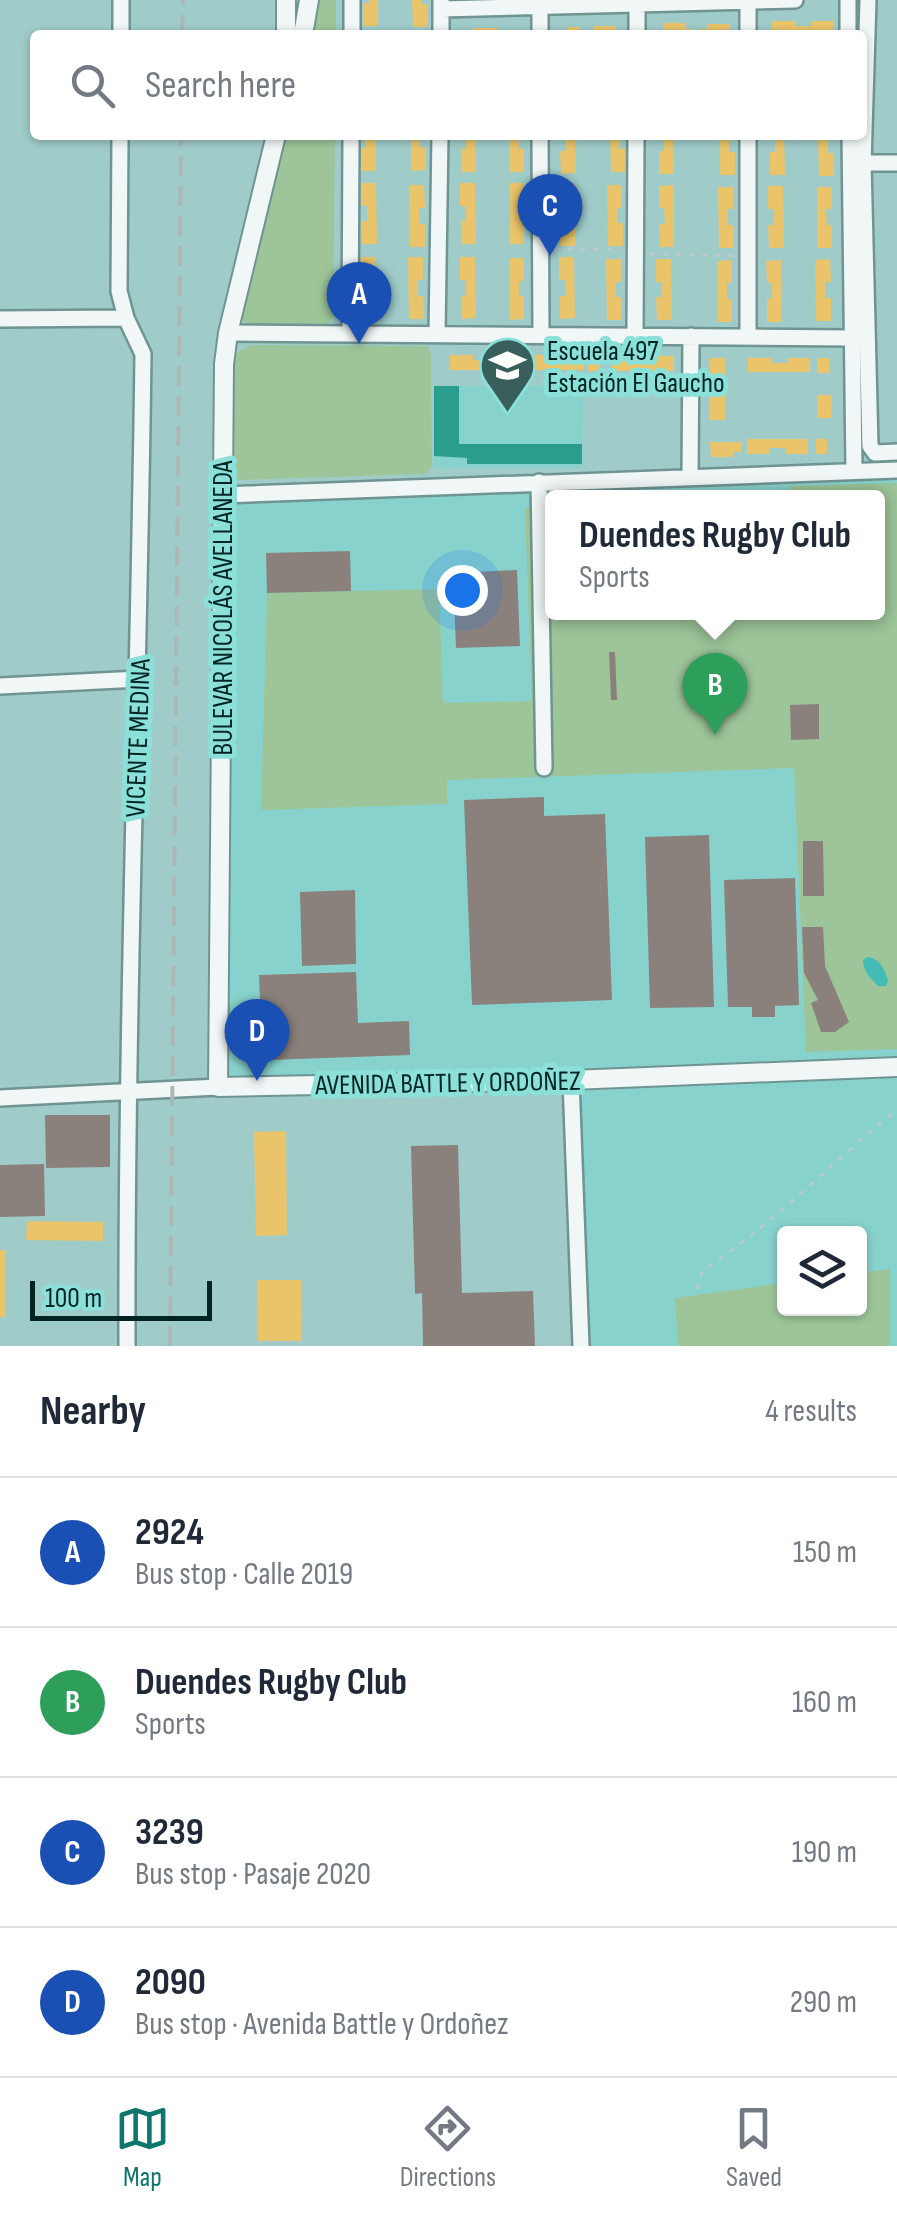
<!DOCTYPE html>
<meta charset="utf-8">
<style>
:root{--surface:#fff;--page:#f6f6f7;--text:#1f2937;--muted:#747a83;--line:#e0e1e3;--accent:#0f766e}
body{margin:0;font-family:"Sofia Sans Condensed",sans-serif;background:var(--page);color:var(--text)}
.controls{position:absolute;right:30px;bottom:30px;display:grid;overflow:hidden;border-radius:10px;box-shadow:0 2px 8px #0004}
.controls button{width:90px;height:90px;display:grid;place-items:center;padding:0;border:0;border-bottom:2px solid var(--line);background:var(--surface);color:var(--text);font:50px sans-serif}
.scale{position:absolute;left:30px;bottom:25px;width:182px;box-sizing:border-box;padding-left:10px;border:5px solid #002422;border-top:0;font-size:28px;line-height:35px;white-space:nowrap;color:#002422;-webkit-text-stroke:8px #8be0d9;paint-order:stroke}
.you{position:absolute;left:462px;top:590px;width:35px;height:35px;margin:-25px;border:8px solid #fff;border-radius:50%;background:#1a73e8;box-shadow:0 0 0 15px #1a73e833}
.badge{display:grid;place-items:center;width:65px;height:65px;border-radius:50%;background:var(--accent);color:#fff;font-size:32px;font-weight:700}
.pin{position:absolute;translate:-50% -82px;filter:drop-shadow(0 2px 5px #0008)}
.pin::after{content:'';position:absolute;top:52px;width:35px;height:30px;background:inherit;clip-path:polygon(0 0,100% 0,50% 100%)}
.popup{position:absolute;left:545px;top:490px;width:340px;height:130px;box-sizing:border-box;display:grid;place-content:center;border-radius:10px;background:var(--surface);filter:drop-shadow(0 2px 8px #0005);font-size:32px;white-space:nowrap;color:var(--muted)}
.popup b{font-size:38px;color:var(--text)}
.popup::after{content:'';position:absolute;left:50%;top:100%;margin-left:-20px;border:20px solid transparent;border-top-color:var(--surface)}
.list{margin:0;padding:0;list-style:none}
h2{display:flex;justify-content:space-between;align-items:center;height:130px;margin:0;padding:0 40px;font-size:42px}
h2 small{font-size:32px;font-weight:400;color:var(--muted)}
.list li{display:grid;grid-template-columns:65px 1fr auto;gap:30px;align-items:center;box-sizing:border-box;height:150px;padding:0 40px;border-top:2px solid var(--line)}
.list b{display:block;font-size:38px;white-space:nowrap}
.list p{margin:0;font-size:32px;white-space:nowrap;color:var(--muted)}
.list em{font-size:32px;font-style:normal;color:var(--muted)}
.icon{flex:none;width:55px;height:55px;fill:none;stroke:currentColor;stroke-width:2;stroke-linecap:round;stroke-linejoin:round}
.map{position:relative;flex:none;width:897px;height:1346px;overflow:hidden}
.search{position:absolute;background:var(--surface);box-shadow:0 2px 8px #0004;left:30px;right:30px;top:30px;height:110px;display:flex;align-items:center;gap:25px;box-sizing:border-box;padding:0 35px;border-radius:10px;color:var(--muted);font-size:38px}
.sheet{height:730px;background:var(--surface)}
nav{display:flex;justify-content:space-around;align-items:center;box-sizing:border-box;height:140px;border-top:2px solid var(--line);background:var(--surface);font-size:28px;color:var(--muted)}
nav a{display:grid;justify-items:center;gap:5px}
nav .on{color:var(--accent)}
.map>svg:first-child{display:block}
.built{fill:#88d2cd;fill-rule:evenodd}
.green{fill:#9dc599}
.water{fill:#44bcb6}
.homes{fill:#e9c46a}
.schools{fill:#2a9d8f}
.industry{fill:#8a817c}
.lines{fill:none;stroke-linecap:round;stroke-linejoin:round}
.minor-casing{stroke:#6f9492;stroke-width:20}
.major-casing{stroke:#6f9492;stroke-width:22}
.path{stroke:#bccac9;stroke-width:2.5;stroke-dasharray:5 8;stroke-linecap:butt}
.minor{stroke:#f1f7f7;stroke-width:15}
.major{stroke:#f1f7f7;stroke-width:18}
.rail{stroke:#abb8b6;stroke-width:4;stroke-dasharray:20 10;stroke-linecap:butt}
.labels{text-anchor:middle;stroke-width:10;stroke-linejoin:round;paint-order:stroke}
.poi-label{font-size:28px;fill:#002422;stroke:#8be0d9;text-anchor:start}
.street-label{font-size:28px;fill:#002422;stroke:#8be0d9}
</style>
<div class="map">
<svg width="897" height="1346" viewBox="0 0 897 1346">
<rect width="100%" height="100%" fill="#9fccc9"/>
<path class="built" d="M434 386H583L582 468H434Z
M897 470V1346H581L570 1080 218 1087 223 495ZM552 498H878V612H552ZM784 1234H860V1308H784Z"/>
<path class="green" d="M317 0H336V35H309Z
M283 135H335L333 317 325 327 251 326 241 320 239 313Z
M250 345 428 346 431 356 432 466 426 474 239 480 233 474 234 365 237 353Z
M897 483V1049L806 1052 794 768 447 780V804L261 810 267 593 439 589 443 703 532 701 525 507 552 506V612H878V498L789 497V486Z
M890 1269V1346H678L675 1298 784 1283V1308H860V1273Z"/>
<path class="water" d="M867 957C880 958 885 970 888 981L886 986H878C870 978 863 971 863 960Z"/>
<path class="homes" d="M369 0H378V26H363V3H369Z
M412 0H422V4H427L428 27H413Z
M772 21H795V26H811V21H834V35H772Z
M663 23H686V29H694V35H663Z
M707 24H730V35H699V29H707Z
M593 26H616V35H593Z
M568 27H580V35H568Z
M474 28H497V35H474Z
M366 135H376V171H361V148H366Z
M411 135H420V147H426V170L411 171Z
M466 135H475L476 172H461V149H466Z
M509 135H518L519 149H524V172H509Z
M566 135H575L576 173 561 174 560 151H566Z
M610 135H620V149H625V172H611Z
M664 135H673L674 174H659V151H664Z
M720 135H729V152H735V175H720Z
M775 135H784L785 175H770V152H775Z
M818 135H828V153H833L834 176H819Z
M361 183H376L377 244H362L361 221H367V206H361Z
M460 183H475L476 244H461V221H466V206H460Z
M509 183H524V205H519V221H524V244H510Z
M575 184V246H560V223H565V207H560V185Z
M409 185H424L425 208H419L420 224H425V247H410Z
M607 185H622V208H617V223H623V246H608Z
M674 185V247H660L659 224H665L664 208H659V186Z
M768 186H783L784 248H769L768 225H774V209H768Z
M718 187H733V209H728V225H734V248H719Z
M817 187H832V209H826L827 225H832V248H817Z
M360 257H375L376 318 361 319V296H366V280H361Z
M408 257H423V280H418V296H423L424 319H409Z
M460 257H475L476 318 461 319V296H466V280H460Z
M559 257H574L575 318 560 319V296H565V280H559Z
M509 258H524V281H519V296H524V319L510 320Z
M606 259H621V282H616V297H621L622 320H607Z
M656 259H671L672 320H657L656 297H662V282H656Z
M830 259 831 282H825V298H831V321H816L815 260Z
M732 260V283H727V299H732V322H718L717 261Z
M781 260 782 322H767V299H772V283H767L766 261Z
M450 355H473V360H489V355H512V370H450Z
M522 355H545V361H561V355H584V370H522Z
M588 356H599V371H588Z
M612 356H635V361H651V356H674V371H612Z
M710 358H725V420H710V397H716L715 381H710Z
M748 358H771V363H787V358H810V372H748Z
M817 358H829V373H817Z
M817 395H832L831 418H817Z
M747 439H808V454H785V448H770V454H747Z
M816 439H827V454H816Z
M710 442H741V452H734V457H711Z
M286 1131 287 1235 256 1236 254 1132Z
M27 1221 103 1222V1241L26 1240Z
M0 1250H5V1317H0Z
M257 1280H301L302 1341H258Z"/>
<path class="schools" d="M434 386H459V444H582V464H467V458L434 456Z"/>
<path class="industry" d="M350 551 351 591 267 593 266 553Z
M517 570 520 646 456 648 453 573Z
M609 652H615L617 700H611Z
M819 704V739L791 740 790 705Z
M544 797V816L605 814 612 1000 472 1005 464 800Z
M709 835 714 1007 650 1008 645 837Z
M803 841H823L824 896H803Z
M795 878 799 1005 775 1006V1017H752V1007H728L724 880Z
M355 890 356 964 302 966 300 892Z
M802 927H823L825 966 849 1022 835 1032H821L811 1003 818 1000 804 973Z
M356 972 358 1023 409 1021 410 1055 269 1060 262 1054 259 975Z
M45 1115H110V1167L46 1168Z
M458 1145 462 1293 533 1291 535 1346H423L422 1293 415 1294 411 1146Z
M44 1164 45 1216 0 1217V1165Z"/>
<g class="lines">
<defs>
<path id="minor" d="M848 0V35
M868 0 863 163 870 446 875 453 897 452
M748 1V35
M540 7V35
M441 9 795 0
M121 35V0
M352 35V0
M441 35V0
M637 35V4
M120 135 119 291 126 318 143 354C139 685 126 1015 127 1346
M540 135 541 335
M748 135V337
M850 135 854 471
M863 163H897
M0 319 126 318
M228 333 852 338
M350 334 351 135
M437 334 440 135
M635 336 636 135
M690 477 691 336
M539 482 544 768
M223 495 897 470
M0 686 139 679
M571 1080 581 1346
M0 1098 218 1087"/>
<path id="major" d="M286 35V0
M303 35 309 0
M276 135 228 333 224 364 218 1087 571 1080 897 1067"/>
</defs>
<use href="#minor" class="minor-casing"/>
<use href="#major" class="major-casing"/>
<path class="path" d="M555 249H622
M650 254 737 256
M697 1289 703 1270C774 1224 832 1162 897 1109"/>
<use href="#minor" class="minor"/>
<use href="#major" class="major"/>
<path class="rail" d="M182 35 183 0
M170 1346 181 135"/>
</g>
<defs>
<symbol id="school-pin" viewBox="-11 -11 22 30"><path d="M0 17L-7.5 6A9.5 9.5 0 1 1 7.5 6Z" fill="#385f5c" stroke="#8be0d9"/><path d="M0-5L7-2L0 1L-7-2ZM-4 1L0 2.5L4 1V4Q0 6-4 4Z" fill="#fff"/></symbol>
</defs>
<g fill-rule="evenodd">
<use href="#school-pin" x="476" y="334" width="63" height="86"/>
</g>
<g class="labels">
<g class="poi-label">
<text x="547" y="360">Escuela 497<tspan x="547" dy="32">Estación El Gaucho</tspan></text>
</g>
<g class="street-label">
<text transform="translate(222 608) rotate(-90)" y="10">BULEVAR NICOLÁS AVELLANEDA</text>
<text transform="translate(137 738) rotate(-88)" y="10">VICENTE MEDINA</text>
<text transform="translate(448 1082) rotate(-1)" y="10">AVENIDA BATTLE Y ORDOÑEZ</text>
</g>
</g>
</svg>
<div class="controls">
<button><svg class="icon" aria-label="layers" viewBox="0 0 24 24"><path d="M12 4l9 5-9 5-9-5zM3 14l9 5 9-5"/></svg></button>
</div>
<div class="scale">100 m</div>
<div class="you"></div>
<div class="pin badge" style="left:359px;top:344px;background:#1a4fb4">A</div>
<div class="pin badge" style="left:715px;top:735px;background:#2e9e5b">B</div>
<div class="popup"><b>Duendes Rugby Club</b>Sports</div>
<div class="pin badge" style="left:550px;top:256px;background:#1a4fb4">C</div>
<div class="pin badge" style="left:257px;top:1081px;background:#1a4fb4">D</div>
<div class="search"><svg class="icon" aria-label="search" viewBox="0 0 24 24"><circle cx="10" cy="10" r="6"/><path d="M15 15l6 6"/></svg>Search here</div>
</div>
<section class="sheet">
<h2>Nearby<small>4 results</small></h2>
<ul class="list">
<li><span class="badge" style="background:#1a4fb4">A</span><div><b>2924</b><p>Bus stop · Calle 2019</p></div><em>150 m</em></li>
<li><span class="badge" style="background:#2e9e5b">B</span><div><b>Duendes Rugby Club</b><p>Sports</p></div><em>160 m</em></li>
<li><span class="badge" style="background:#1a4fb4">C</span><div><b>3239</b><p>Bus stop · Pasaje 2020</p></div><em>190 m</em></li>
<li><span class="badge" style="background:#1a4fb4">D</span><div><b>2090</b><p>Bus stop · Avenida Battle y Ordoñez</p></div><em>290 m</em></li>
</ul>
</section>
<nav>
<a class="on"><svg class="icon" aria-label="map" viewBox="0 0 24 24"><path d="M3 6l6-2 6 2 6-2v14l-6 2-6-2-6 2zM9 4v14M15 6v14"/></svg>Map</a>
<a><svg class="icon" aria-label="directions" viewBox="0 0 24 24"><path d="M12 3l9 9-9 9-9-9zM9 14v-3h6M13 9l2 2-2 2"/></svg>Directions</a>
<a><svg class="icon" aria-label="saved" viewBox="0 0 24 24"><path d="M7 4h10v16l-5-4-5 4z"/></svg>Saved</a>
</nav>
